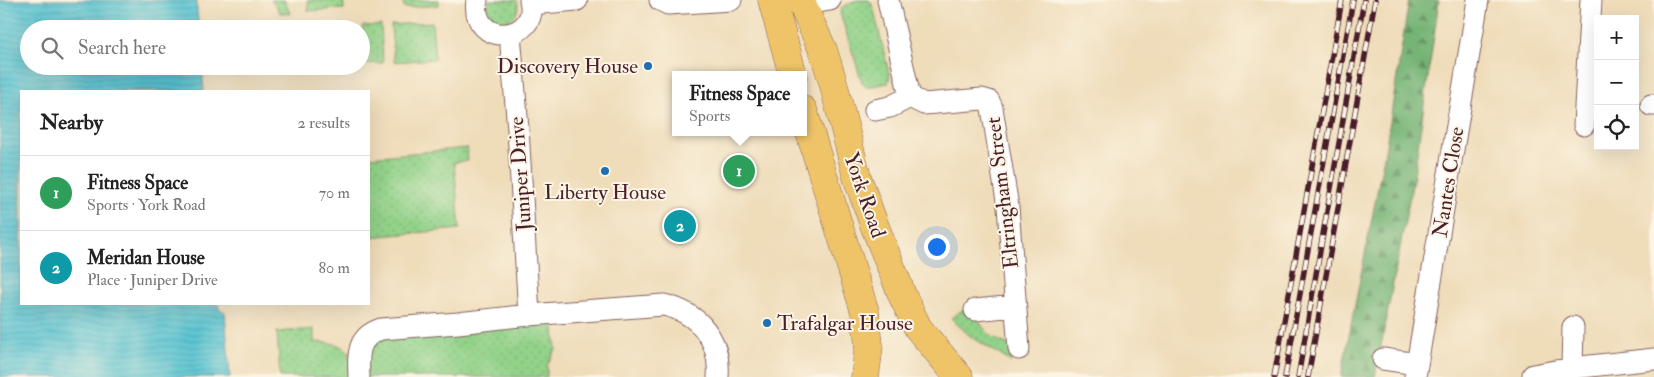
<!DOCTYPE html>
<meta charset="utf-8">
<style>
:root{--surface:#fff;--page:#f6f6f6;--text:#222;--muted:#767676;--line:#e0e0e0;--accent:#b45309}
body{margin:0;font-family:"IM FELL Double Pica",serif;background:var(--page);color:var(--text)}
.controls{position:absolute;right:15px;top:15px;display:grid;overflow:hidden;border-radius:0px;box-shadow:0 5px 20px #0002}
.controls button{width:45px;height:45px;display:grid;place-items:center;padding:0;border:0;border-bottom:1px solid var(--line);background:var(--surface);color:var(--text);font:25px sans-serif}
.you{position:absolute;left:936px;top:246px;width:18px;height:18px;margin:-12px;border:4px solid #fff;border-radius:50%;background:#1a73e8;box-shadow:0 0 0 8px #1a73e833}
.badge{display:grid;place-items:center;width:32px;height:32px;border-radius:50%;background:var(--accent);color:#fff;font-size:16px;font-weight:700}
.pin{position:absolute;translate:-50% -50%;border:2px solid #fff;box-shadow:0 1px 5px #0006}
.popup{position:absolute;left:672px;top:71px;width:135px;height:65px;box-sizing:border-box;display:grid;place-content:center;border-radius:0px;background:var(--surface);filter:drop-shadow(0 1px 4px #0005);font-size:16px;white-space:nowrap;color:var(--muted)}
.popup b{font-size:19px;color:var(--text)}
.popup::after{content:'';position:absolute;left:50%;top:100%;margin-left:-10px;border:10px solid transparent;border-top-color:var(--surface)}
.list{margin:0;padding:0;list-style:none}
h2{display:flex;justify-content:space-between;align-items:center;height:65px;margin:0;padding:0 20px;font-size:21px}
h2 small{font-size:16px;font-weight:400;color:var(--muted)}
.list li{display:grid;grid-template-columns:32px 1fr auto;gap:15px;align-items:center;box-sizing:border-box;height:75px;padding:0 20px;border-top:1px solid var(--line)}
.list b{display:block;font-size:19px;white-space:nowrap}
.list p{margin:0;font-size:16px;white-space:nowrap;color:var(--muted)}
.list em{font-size:16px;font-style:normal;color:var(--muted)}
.icon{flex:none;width:28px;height:28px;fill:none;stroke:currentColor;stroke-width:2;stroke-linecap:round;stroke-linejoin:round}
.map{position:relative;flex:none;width:1654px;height:377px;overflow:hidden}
.search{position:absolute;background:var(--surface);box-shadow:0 5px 20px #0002;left:20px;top:20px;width:350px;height:55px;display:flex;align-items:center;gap:12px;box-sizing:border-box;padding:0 18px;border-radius:28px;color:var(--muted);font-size:19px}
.panel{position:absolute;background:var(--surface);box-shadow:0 5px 20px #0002;left:20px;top:90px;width:350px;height:215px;border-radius:0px}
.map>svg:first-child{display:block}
.green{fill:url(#green-dots);stroke:#6e785a}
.forest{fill:url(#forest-firs);stroke:#606a50}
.water{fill:url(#water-rules);stroke:#52727e}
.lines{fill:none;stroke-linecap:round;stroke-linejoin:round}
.minor-casing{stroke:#84615d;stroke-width:23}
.trunk-casing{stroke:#84615d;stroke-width:29}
.minor{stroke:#fff;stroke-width:21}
.trunk{stroke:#efc469;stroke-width:28}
.rail-casing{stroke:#4a1f2b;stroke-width:5.5}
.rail{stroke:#fcf5e5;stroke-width:4;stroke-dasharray:11;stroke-linecap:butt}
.poi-dot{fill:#1f6fb2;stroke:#fcf5e5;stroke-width:2}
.labels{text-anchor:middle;stroke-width:4;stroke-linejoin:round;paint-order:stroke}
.poi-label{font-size:21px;fill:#4a1f2b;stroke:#fcf5e5;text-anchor:end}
.street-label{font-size:21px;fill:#4a1f2b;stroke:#fcf5e5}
</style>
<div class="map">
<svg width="1654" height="377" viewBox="0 0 1654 377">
<defs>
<pattern id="green-dots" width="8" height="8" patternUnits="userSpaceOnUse" patternTransform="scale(1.25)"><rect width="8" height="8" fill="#92d289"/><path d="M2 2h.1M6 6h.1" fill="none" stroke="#7fb476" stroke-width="1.8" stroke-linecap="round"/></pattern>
<pattern id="forest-firs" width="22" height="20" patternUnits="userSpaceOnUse" patternTransform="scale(1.25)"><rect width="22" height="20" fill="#75b475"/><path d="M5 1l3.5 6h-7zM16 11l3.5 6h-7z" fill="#629260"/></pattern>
<pattern id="water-rules" width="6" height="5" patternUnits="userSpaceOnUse" patternTransform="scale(1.25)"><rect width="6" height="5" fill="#59c4d2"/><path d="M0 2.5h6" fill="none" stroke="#4fa8b4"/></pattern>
</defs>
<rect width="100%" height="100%" fill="#fcf5e5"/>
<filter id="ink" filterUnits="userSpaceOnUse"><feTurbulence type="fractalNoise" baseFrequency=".02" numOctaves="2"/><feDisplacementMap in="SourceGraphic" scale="10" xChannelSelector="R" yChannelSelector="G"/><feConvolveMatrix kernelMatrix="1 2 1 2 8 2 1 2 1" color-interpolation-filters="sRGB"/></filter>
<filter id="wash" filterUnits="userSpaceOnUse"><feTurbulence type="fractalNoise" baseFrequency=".0096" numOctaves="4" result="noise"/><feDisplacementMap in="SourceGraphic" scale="20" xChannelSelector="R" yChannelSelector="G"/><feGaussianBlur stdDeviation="1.12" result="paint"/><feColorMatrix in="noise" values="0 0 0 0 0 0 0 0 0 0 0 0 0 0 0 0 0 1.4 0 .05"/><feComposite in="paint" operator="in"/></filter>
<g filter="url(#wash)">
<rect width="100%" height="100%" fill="#efdcb9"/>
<path class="green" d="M271 0H284L291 14 280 13 276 5Z
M308 0H343L344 9 308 11Z
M403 0H439V5L404 8Z
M489 0H517C522 15 509 25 495 20 489 14 486 8 489 0Z
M857 0H869L873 7 890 77 888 83 866 87 862 82 840 13 842 7Z
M432 22 435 59 394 62 391 25Z
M381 25 383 63 364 64 363 26Z
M467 148 468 161 454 162 460 229 369 237V157Z
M971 304C979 325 989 340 1011 345V362L969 335 951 318Z
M553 321 556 349 547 365V377H365L369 348 376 339Z
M314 329V342C327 343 344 342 350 356 352 362 351 371 352 377H280L277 332Z"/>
<path class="forest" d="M1409 0H1439L1414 175 1375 377H1341L1386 146Z"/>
<path class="water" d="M0 0H196L199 29H29V66H202L204 91H21V304H218L219 309 225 312 230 377H0Z"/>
</g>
<g filter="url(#ink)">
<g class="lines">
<defs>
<path id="minor" d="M477 0C470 49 541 42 530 0
M660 0 668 4 731 0
M888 0 910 97 924 104 982 99 989 101 992 108 1008 207 1019 349
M789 2 812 3 830 0
M531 4 577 0
M510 34 518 129 529 315
M1651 105H1654
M875 110 890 107 910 97
M1584 125 1591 0
M975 310 1015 306
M1383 359 1417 364
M1572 368 1573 327
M1533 375 1572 368 1654 359
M359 377C358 354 357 337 381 329L458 323 529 315 664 305C699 313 721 340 718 377
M1415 377 1478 0"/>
<path id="trunk" d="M772 0 793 75
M800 0 823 50 833 82 857 177 875 227 903 297 918 328 959 377
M803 110 865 312 869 345 865 377"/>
</defs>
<use href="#minor" class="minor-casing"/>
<use href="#trunk" class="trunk-casing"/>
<use href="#minor" class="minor"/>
<use href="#trunk" class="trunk"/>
<defs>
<path id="rail" d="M1274 377 1342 0
M1285 377 1353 0
M1298 377 1364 0
M1308 377 1375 0"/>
</defs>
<use href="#rail" class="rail-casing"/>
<use href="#rail" class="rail"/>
</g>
</g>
<g class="poi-dot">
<circle cx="648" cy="66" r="5"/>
<circle cx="605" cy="171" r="5"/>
<circle cx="767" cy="323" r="5"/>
</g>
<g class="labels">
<g class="poi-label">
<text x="638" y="73">Discovery House</text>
<text x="605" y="199" text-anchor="middle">Liberty House</text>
<text x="777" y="330" text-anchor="start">Trafalgar House</text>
</g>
<g class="street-label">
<text transform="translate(520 174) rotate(-94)" y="7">Juniper Drive</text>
<text transform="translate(1448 182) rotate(-81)" y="7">Nantes Close</text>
<text transform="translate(1002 193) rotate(-97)" y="7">Eltringham Street</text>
<text transform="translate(865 195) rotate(71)" y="7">York Road</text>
</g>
</g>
</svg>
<div class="controls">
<button>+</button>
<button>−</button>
<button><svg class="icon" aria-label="locate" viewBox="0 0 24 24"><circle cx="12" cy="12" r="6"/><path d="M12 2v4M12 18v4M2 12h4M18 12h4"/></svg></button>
</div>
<div class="you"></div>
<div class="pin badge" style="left:739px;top:171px;background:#2e9e5b">1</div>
<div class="popup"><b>Fitness Space</b>Sports</div>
<div class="pin badge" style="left:680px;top:226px;background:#0f9aa8">2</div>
<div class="search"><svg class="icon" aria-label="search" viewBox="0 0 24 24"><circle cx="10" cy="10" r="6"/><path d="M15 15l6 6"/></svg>Search here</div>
<section class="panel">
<h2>Nearby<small>2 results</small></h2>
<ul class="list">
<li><span class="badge" style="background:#2e9e5b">1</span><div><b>Fitness Space</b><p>Sports · York Road</p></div><em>70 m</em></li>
<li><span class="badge" style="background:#0f9aa8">2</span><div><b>Meridan House</b><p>Place · Juniper Drive</p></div><em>80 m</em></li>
</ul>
</section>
</div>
